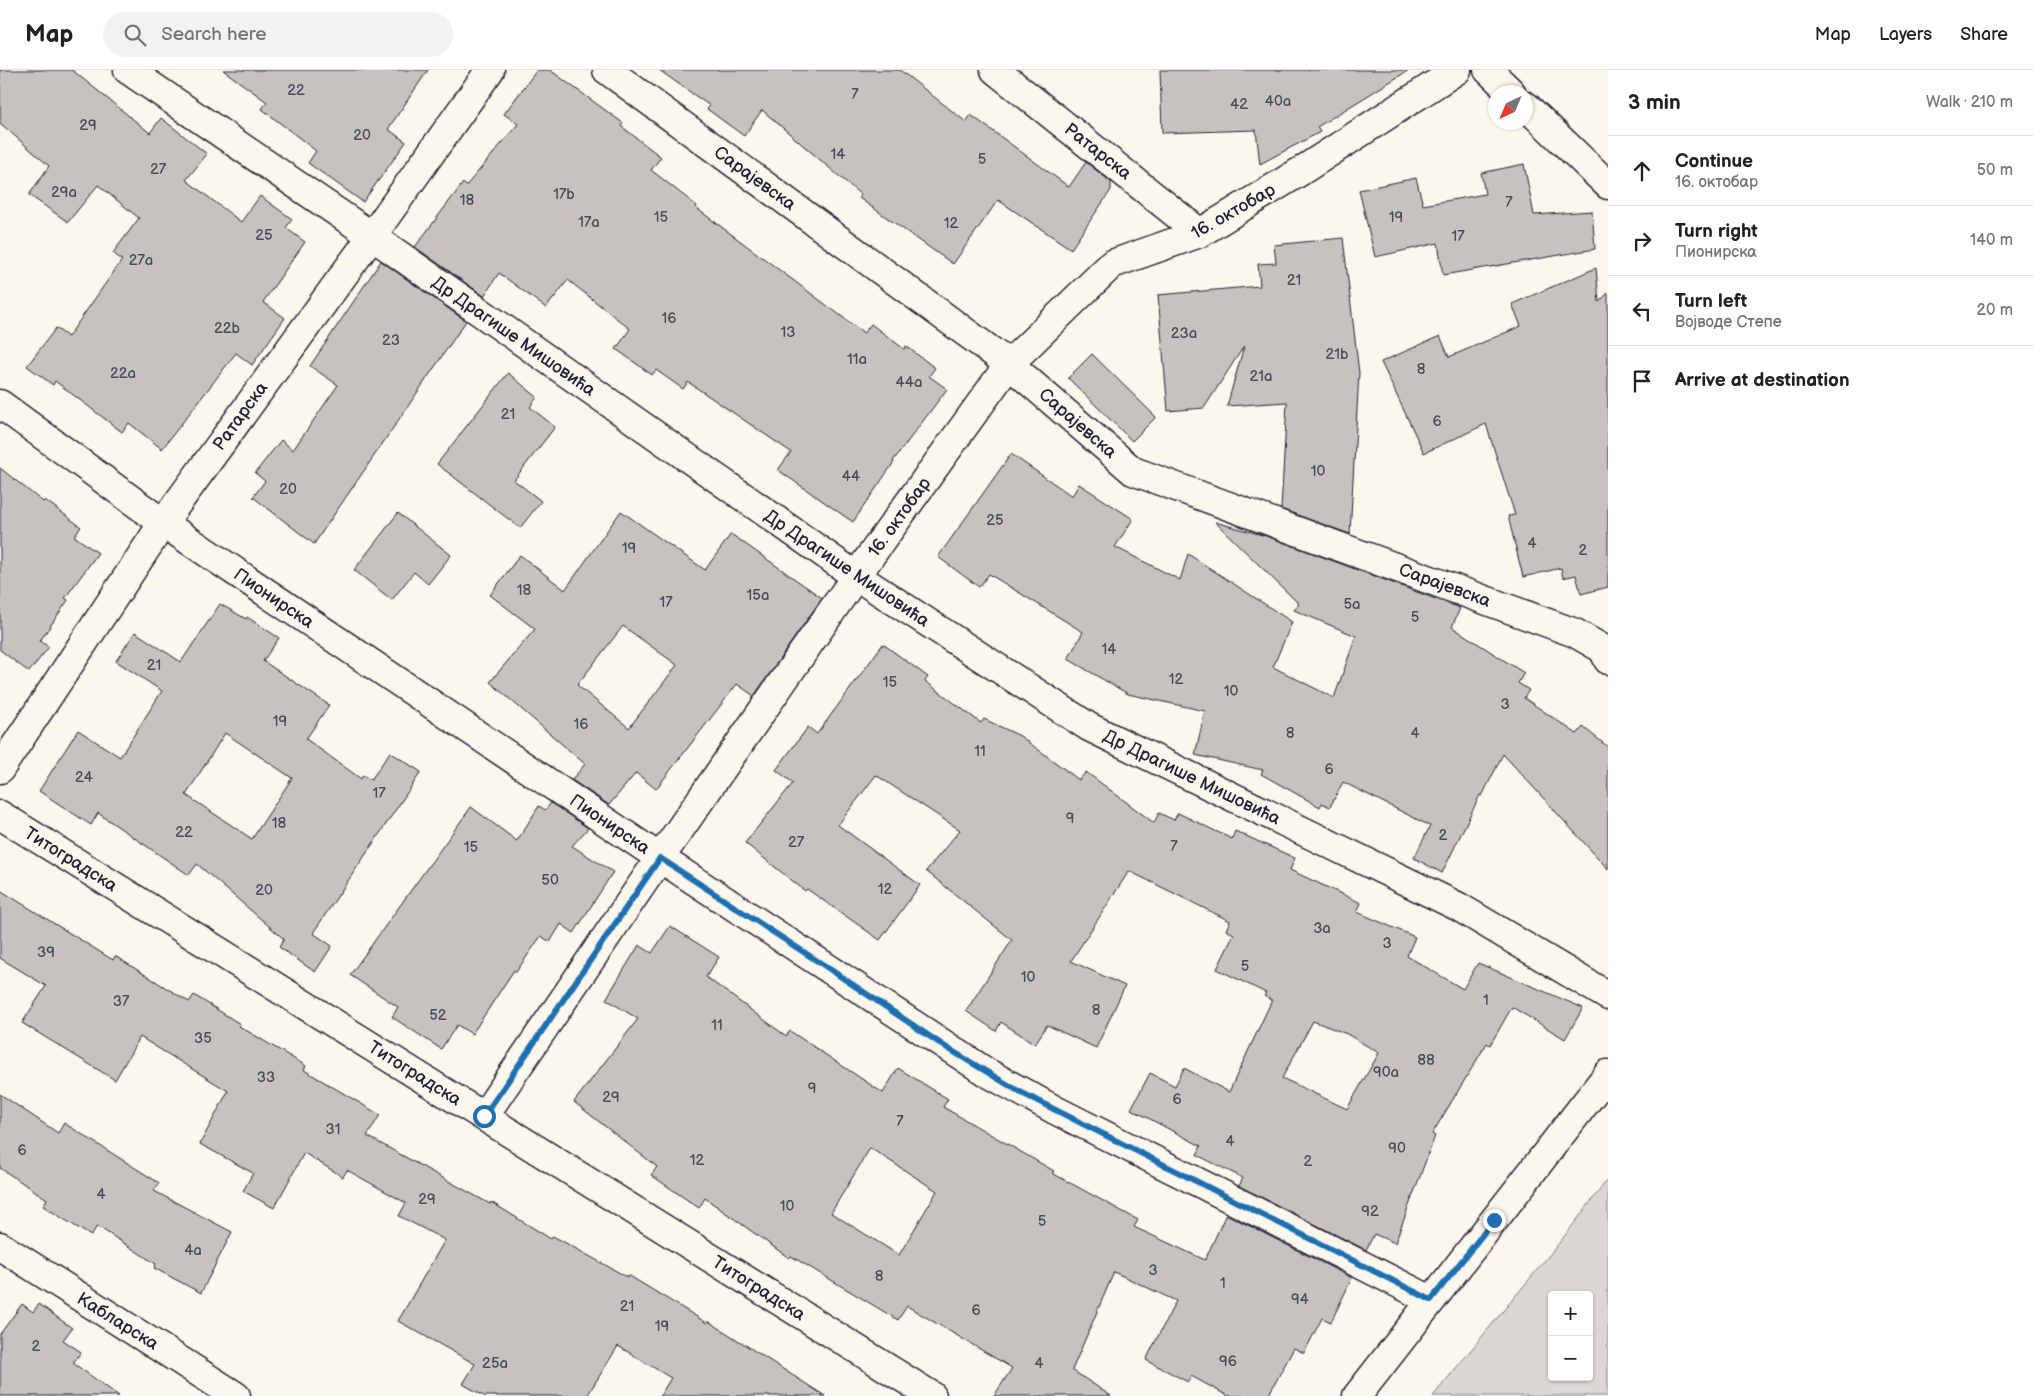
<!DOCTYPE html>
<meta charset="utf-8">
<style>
:root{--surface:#fff;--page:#f2f2f2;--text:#202124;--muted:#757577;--line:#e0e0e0}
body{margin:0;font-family:"Balsamiq Sans",sans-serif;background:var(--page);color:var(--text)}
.controls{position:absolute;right:15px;bottom:15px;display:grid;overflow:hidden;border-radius:5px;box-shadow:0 1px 4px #0004}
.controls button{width:45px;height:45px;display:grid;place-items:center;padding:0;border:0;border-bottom:1px solid var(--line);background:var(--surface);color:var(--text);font:25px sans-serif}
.compass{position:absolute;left:1488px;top:15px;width:45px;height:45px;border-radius:50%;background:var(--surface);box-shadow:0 1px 4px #0004;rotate:224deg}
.stop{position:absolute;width:15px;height:15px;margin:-11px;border:4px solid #1f6fb2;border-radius:50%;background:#fff}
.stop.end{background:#1f6fb2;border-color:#fff;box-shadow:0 1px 5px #0008}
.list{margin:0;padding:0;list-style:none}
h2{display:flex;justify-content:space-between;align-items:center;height:65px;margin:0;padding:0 20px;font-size:21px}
h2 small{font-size:16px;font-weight:400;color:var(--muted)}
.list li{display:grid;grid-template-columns:32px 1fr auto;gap:15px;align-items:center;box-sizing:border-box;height:70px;padding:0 20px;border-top:1px solid var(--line)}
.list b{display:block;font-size:19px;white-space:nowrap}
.list p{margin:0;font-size:16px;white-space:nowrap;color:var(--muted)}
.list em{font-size:16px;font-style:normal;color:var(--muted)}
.icon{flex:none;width:28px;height:28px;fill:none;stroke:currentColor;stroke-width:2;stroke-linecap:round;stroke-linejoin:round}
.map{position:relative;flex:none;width:1608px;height:1326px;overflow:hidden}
header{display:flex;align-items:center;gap:30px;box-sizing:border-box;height:70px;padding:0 25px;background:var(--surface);border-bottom:1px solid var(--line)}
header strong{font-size:24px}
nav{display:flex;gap:28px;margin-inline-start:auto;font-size:18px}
.search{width:350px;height:45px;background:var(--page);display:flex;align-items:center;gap:12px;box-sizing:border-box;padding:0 18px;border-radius:28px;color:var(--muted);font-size:19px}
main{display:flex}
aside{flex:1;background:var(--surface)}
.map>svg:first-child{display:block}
.green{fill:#dbd8d3;stroke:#7e7d87;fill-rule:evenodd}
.building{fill:#c6c2c0;stroke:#22223b;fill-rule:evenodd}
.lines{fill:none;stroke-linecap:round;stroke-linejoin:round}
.minor-casing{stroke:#22223b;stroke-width:31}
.tertiary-casing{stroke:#22223b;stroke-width:31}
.minor{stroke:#fbf7ec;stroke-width:28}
.tertiary{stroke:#fbf7ec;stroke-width:28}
.route{stroke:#1f6fb2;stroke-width:6}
.labels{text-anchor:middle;stroke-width:4.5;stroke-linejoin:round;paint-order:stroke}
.number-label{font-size:15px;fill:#4b4a5c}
.street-label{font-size:18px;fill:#22223b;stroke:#fbf7ec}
</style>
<header>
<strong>Map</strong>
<div class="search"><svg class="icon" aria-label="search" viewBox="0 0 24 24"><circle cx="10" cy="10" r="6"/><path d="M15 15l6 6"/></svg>Search here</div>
<nav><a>Map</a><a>Layers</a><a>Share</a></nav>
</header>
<main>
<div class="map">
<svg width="1608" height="1326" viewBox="0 0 1608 1326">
<rect width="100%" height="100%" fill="#fbf7ec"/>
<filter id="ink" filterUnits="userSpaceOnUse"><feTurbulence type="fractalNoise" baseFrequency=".02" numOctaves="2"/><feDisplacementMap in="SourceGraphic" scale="10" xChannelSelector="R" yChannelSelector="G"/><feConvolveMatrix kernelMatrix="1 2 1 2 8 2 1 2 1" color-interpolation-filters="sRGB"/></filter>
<g filter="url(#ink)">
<path class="green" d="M1608 1109V1326H1433L1560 1172ZM1552 1225H1589V1307H1552Z"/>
<path class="building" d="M0 0H72L150 63 161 48 207 84 186 110 241 152 260 126 292 149 286 158 305 172 263 232 285 248 252 295 236 283 162 379 129 353 122 362 55 311 53 315 27 296 56 258 68 267 122 190 113 183 139 148 98 115 68 152 29 125 49 96 0 53Z
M223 0H428L388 59 406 72 363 132 308 93 316 81 262 39 267 32Z
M537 0H550L623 53 621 56 661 87 651 100 697 136 696 138 864 263 871 254 904 279 906 276 935 298 929 306 947 319 893 391 894 392 853 452 778 400 791 382 688 312 683 319 656 300 652 305 616 279 630 259 568 210 546 238 499 203 484 226 415 177 463 113 466 116 518 54 504 44Z
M659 0H900L966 52 971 45 1069 117 1086 92 1111 112V120L1071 179 998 130 953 194 859 128 861 125 762 40 744 66 707 39 710 36Z
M1160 0H1409L1317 57 1320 62 1260 94 1256 60 1162 63Z
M1524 94 1534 145 1592 141 1595 179 1443 205 1438 173 1375 187 1359 120 1416 108 1423 135 1485 124 1481 103Z
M1343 168 1359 303 1350 464 1281 439 1287 332 1227 336 1244 276 1204 338 1168 341 1158 225 1260 216 1258 194 1276 193 1274 175Z
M381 191 466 251 314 474 253 427 265 411 255 403 281 370 293 380 338 315 310 296Z
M1596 198 1599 232 1608 223V517L1581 524 1576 505 1563 508 1561 498 1523 507 1508 446 1515 445 1486 354 1424 383 1381 292 1440 266 1449 287 1521 256 1512 234Z
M1092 284 1156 347 1132 371 1068 308Z
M508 303 537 327 530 337 555 357 514 410 541 431 520 458 437 394Z
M1011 384 1072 426 1079 414 1133 449 1115 477 1180 510 1188 484 1292 552 1273 597 1334 628 1356 566 1294 540 1299 534 1215 452 1266 466 1460 538 1452 557 1524 603 1518 613 1529 620 1524 628 1577 664 1583 657 1608 677V799L1503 684 1482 726 1480 725 1442 803 1414 788 1430 756 1343 712 1330 737 1322 733 1320 737 1261 704 1263 700 1195 685 1205 641 1128 624 1068 589 1083 562 989 504 979 517 938 487Z
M0 398 43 432 45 430 81 457 74 466 98 483 65 528 68 530 40 571 49 577 29 602 0 580Z
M621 441 705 500 731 464 822 528 754 626 737 614 656 719 636 703 609 735 572 710 585 694 490 612 535 559 490 525 520 485 565 520ZM623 556 677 595 629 658 577 615Z
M398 443 451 485 428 514 414 502 392 530 354 500Z
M220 534 246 549 247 547 279 568 263 591 329 635 306 669 361 709 363 705 371 710 390 682 421 702 313 863 332 876 315 902 279 877 284 869 197 794 189 805 98 743 91 755 39 721 78 660 120 687 162 621 116 591 135 562 181 592ZM225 663 292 708 252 769 186 725Z
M883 574 928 607 925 611 981 653 984 649 1020 666 1079 710 1086 702 1154 753 1159 743 1174 750 1178 743 1232 769 1235 761 1295 788 1290 800 1361 833 1357 842 1415 867 1407 886 1463 919 1478 893 1583 938 1565 969 1512 937 1490 975 1487 973 1432 1064 1435 1066 1395 1173 1374 1164 1366 1180 1239 1116 1243 1108 1197 1085 1201 1076 1131 1039 1150 1003 1175 1016 1184 998 1229 1022 1272 930 1264 926 1266 923 1217 899 1234 864 1226 860 1230 851 1129 801 1071 891 1125 916 1096 978 1047 955 1035 974 1001 952 996 961 966 941 1012 870 926 801 960 760 876 705 838 755 920 815 880 870 807 819 805 821 745 773 793 713 776 700 808 657 817 664ZM1313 951 1347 964 1379 983 1347 1039 1282 1008Z
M551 733 588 758 572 776 613 802 574 863 561 854 550 872 541 866 516 902 514 900 472 964 457 955 441 979 392 947 398 937 350 905 471 737 517 771 539 736 545 740Z
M0 820 113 890 115 886 189 932 194 925 240 954 239 956 306 996 304 1000 380 1045 367 1066 490 1134 491 1132 551 1169 553 1166 627 1207 628 1205 707 1253 708 1251 825 1326H660L671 1308 618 1276 587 1326H484L463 1314 475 1294 398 1251 445 1170 399 1146 406 1133 347 1100 343 1107 304 1083 274 1138 243 1121 253 1103 200 1074 228 1021 140 967 115 1010 22 953 46 916 0 888Z
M670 856 719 887 706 907 786 966 790 961 883 1023 898 998 948 1029 943 1037 1054 1101 1052 1103 1138 1150 1134 1157 1205 1190 1226 1144 1352 1208 1331 1252 1322 1248 1304 1283 1294 1278 1268 1326H1228L1191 1306 1188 1312 1146 1290 1176 1231 1114 1202 1072 1300 1111 1326H994L1012 1298 907 1236 898 1250 791 1186 789 1188 705 1128 699 1138 651 1105 657 1097 574 1032 638 949 606 929 639 875 652 883ZM870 1078 937 1121 899 1185 831 1143Z
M0 1024 58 1063 64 1053 159 1113 154 1121 232 1162 201 1223 154 1198 156 1194 97 1156 91 1166 43 1136 47 1129 0 1098Z
M22 1234 33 1242 39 1234 72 1258 63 1270 81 1282 73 1293 119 1326H0V1264Z"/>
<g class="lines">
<defs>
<path id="minor" d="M128 0 372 166 856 506 1089 657 1459 837 1608 926
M607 0 1009 294 1133 401 1575 563 1603 579 1608 590
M995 0 1200 163
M1488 0 1511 22
M1526 36 1608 115
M0 334 163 453 660 788 986 1002 1055 1040 1431 1230
M0 699 163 453 372 166 490 0
M0 745 932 1326
M484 1046 660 788 856 506 1009 294 1112 194 1200 163 1301 101 1457 0
M0 1176 236 1326"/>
<path id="tertiary" d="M1357 1326 1608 1004"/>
</defs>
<use href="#minor" class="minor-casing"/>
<use href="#tertiary" class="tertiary-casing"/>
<use href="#minor" class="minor"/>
<use href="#tertiary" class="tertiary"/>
</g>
</g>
<g class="lines" filter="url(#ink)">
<path class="route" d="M484 1046 660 788 822 894 944 976 1020 1022 1431 1230 1494 1150"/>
</g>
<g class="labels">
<g class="number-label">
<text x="296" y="25">22</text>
<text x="855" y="29">7</text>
<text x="1278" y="36">40a</text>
<text x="1239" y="39">42</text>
<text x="88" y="60">29</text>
<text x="362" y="70">20</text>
<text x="838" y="89">14</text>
<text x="982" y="94">5</text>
<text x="158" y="104">27</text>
<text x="64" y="127">29a</text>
<text x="564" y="129">17b</text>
<text x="467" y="135">18</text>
<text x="1509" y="137">7</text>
<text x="661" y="152">15</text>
<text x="1396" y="152">19</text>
<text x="589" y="157">17a</text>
<text x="951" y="158">12</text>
<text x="264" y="170">25</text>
<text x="1458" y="171">17</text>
<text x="141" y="195">27a</text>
<text x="1294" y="215">21</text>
<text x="669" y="253">16</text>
<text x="227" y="263">22b</text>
<text x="788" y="267">13</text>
<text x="1184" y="268">23a</text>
<text x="391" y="275">23</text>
<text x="1337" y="289">21b</text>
<text x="857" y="294">11a</text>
<text x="1421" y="304">8</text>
<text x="123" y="308">22a</text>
<text x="1261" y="311">21a</text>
<text x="909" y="317">44a</text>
<text x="508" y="349">21</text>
<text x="1437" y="356">6</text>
<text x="1318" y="406">10</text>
<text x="851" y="411">44</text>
<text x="288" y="424">20</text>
<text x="995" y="455">25</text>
<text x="1532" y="478">4</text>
<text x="629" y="483">19</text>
<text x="1583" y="485">2</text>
<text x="524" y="525">18</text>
<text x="758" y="530">15a</text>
<text x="666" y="537">17</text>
<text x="1352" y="539">5a</text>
<text x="1415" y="552">5</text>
<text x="1109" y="584">14</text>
<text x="154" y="600">21</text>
<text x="1176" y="614">12</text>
<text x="890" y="617">15</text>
<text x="1231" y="626">10</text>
<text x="1505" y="639">3</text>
<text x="280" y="656">19</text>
<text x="581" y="659">16</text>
<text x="1290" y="668">8</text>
<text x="1415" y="668">4</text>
<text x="980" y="686">11</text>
<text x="1329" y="704">6</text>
<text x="84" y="712">24</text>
<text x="379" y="728">17</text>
<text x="1070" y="753">9</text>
<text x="279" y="758">18</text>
<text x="184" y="767">22</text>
<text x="1443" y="770">2</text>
<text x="796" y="777">27</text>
<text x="1174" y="781">7</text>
<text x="471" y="782">15</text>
<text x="550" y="815">50</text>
<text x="885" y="824">12</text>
<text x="264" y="825">20</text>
<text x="1322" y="863">3a</text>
<text x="1387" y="878">3</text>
<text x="46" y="887">39</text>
<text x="1245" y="901">5</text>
<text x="1028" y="912">10</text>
<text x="1486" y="935">1</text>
<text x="121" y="936">37</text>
<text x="1096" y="945">8</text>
<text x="438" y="950">52</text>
<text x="717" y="960">11</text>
<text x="203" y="973">35</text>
<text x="1426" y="995">88</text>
<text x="1386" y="1007">90a</text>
<text x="266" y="1012">33</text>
<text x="812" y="1023">9</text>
<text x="611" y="1032">29</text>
<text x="1177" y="1034">6</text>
<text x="900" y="1056">7</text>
<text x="333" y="1064">31</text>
<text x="1230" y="1076">4</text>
<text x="1397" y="1083">90</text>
<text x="22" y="1085">6</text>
<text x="697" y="1095">12</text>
<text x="1308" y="1096">2</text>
<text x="101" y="1129">4</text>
<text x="427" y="1134">29</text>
<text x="787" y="1141">10</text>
<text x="1370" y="1146">92</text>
<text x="1042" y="1156">5</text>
<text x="193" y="1185">4a</text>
<text x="1153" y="1205">3</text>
<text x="879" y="1211">8</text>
<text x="1223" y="1218">1</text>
<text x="1300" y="1234">94</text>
<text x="627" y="1241">21</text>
<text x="976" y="1245">6</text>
<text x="662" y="1261">19</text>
<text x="36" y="1281">2</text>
<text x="1228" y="1296">96</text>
<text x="495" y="1298">25a</text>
<text x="1039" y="1298">4</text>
</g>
<g class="street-label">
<text transform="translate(1098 81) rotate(38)" y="6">Ратарска</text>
<text transform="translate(755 108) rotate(36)" y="6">Сарајевска</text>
<text transform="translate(1233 141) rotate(-30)" y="6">16. октобар</text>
<text transform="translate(514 266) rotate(35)" y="6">Др Драгише Мишовића</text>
<text transform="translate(240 346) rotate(-54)" y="6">Ратарска</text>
<text transform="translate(1078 353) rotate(41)" y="6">Сарајевска</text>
<text transform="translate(899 447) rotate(-54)" y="6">16. октобар</text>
<text transform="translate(847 498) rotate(34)" y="6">Др Драгише Мишовића</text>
<text transform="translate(1445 515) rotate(20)" y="6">Сарајевска</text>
<text transform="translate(274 528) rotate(34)" y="6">Пионирска</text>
<text transform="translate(1192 707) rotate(26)" y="6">Др Драгише Мишовића</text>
<text transform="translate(610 754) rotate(34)" y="6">Пионирска</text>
<text transform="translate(71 789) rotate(32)" y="6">Титоградска</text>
<text transform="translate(415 1003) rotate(32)" y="6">Титоградска</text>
<text transform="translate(759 1218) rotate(32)" y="6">Титоградска</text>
<text transform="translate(118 1251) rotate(32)" y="6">Кабларска</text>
</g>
</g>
</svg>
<div class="controls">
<button>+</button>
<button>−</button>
</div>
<svg class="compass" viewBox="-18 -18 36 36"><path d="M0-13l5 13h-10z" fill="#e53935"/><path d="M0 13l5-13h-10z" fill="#757577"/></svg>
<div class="stop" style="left:484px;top:1046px"></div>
<div class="stop end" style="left:1494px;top:1150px"></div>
</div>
<aside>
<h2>3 min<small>Walk · 210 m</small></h2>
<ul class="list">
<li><svg class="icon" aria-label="ahead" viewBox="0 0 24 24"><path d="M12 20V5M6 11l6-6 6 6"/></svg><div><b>Continue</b><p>16. октобар</p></div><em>50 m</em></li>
<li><svg class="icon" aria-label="right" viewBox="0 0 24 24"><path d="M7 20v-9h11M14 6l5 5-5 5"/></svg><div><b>Turn right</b><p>Пионирска</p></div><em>140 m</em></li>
<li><svg class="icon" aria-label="left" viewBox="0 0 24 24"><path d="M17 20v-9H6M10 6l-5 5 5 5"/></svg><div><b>Turn left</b><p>Војводе Степе</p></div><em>20 m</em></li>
<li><svg class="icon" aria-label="arrive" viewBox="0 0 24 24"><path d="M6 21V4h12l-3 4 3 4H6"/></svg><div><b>Arrive at destination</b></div></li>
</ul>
</aside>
</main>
